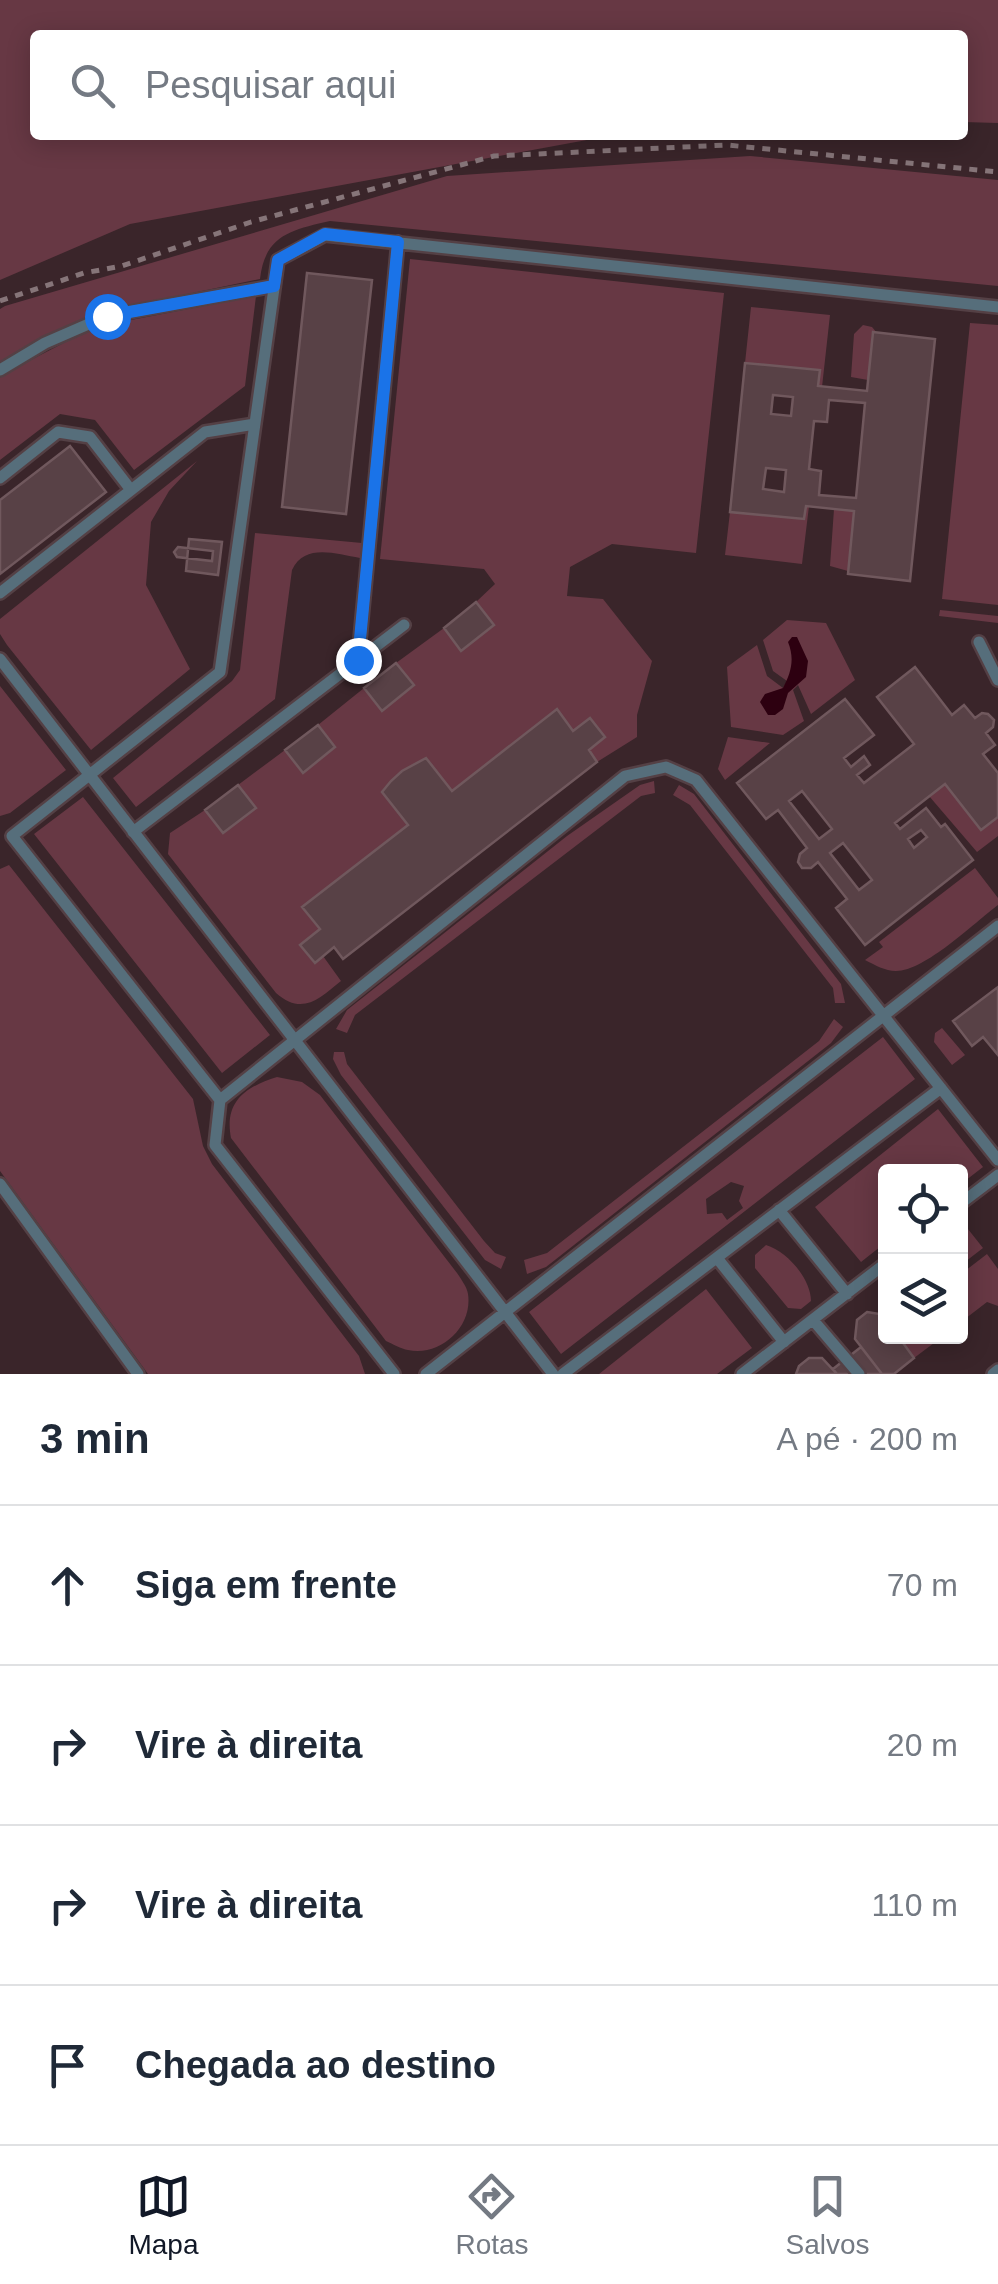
<!DOCTYPE html>
<html lang="pt">
<meta charset="utf-8">
<style>
:root{--surface:#fff;--page:#f2f2f3;--text:#1f2937;--muted:#747a83;--line:#e0e1e3;--accent:#111827}
body{margin:0;font-family:Arial,sans-serif;background:var(--page);color:var(--text)}
.controls{position:absolute;right:30px;bottom:30px;display:grid;overflow:hidden;border-radius:10px;box-shadow:0 5px 25px #0003}
.controls button{width:90px;height:90px;display:grid;place-items:center;padding:0;border:0;border-bottom:2px solid var(--line);background:var(--surface);color:var(--text);font:50px sans-serif}
.stop{position:absolute;width:30px;height:30px;margin:-22px;border:8px solid #1a73e8;border-radius:50%;background:#fff}
.stop.end{background:#1a73e8;border-color:#fff;box-shadow:0 2px 10px #0008}
.list{margin:0;padding:0;list-style:none}
h2{display:flex;justify-content:space-between;align-items:center;height:130px;margin:0;padding:0 40px;font-size:42px}
h2 small{font-size:32px;font-weight:400;color:var(--muted)}
.list li{display:grid;grid-template-columns:65px 1fr auto;gap:30px;align-items:center;box-sizing:border-box;height:160px;padding:0 40px;border-top:2px solid var(--line)}
.list b{display:block;font-size:38px;white-space:nowrap}
.list em{font-size:32px;font-style:normal;color:var(--muted)}
.icon{flex:none;width:55px;height:55px;fill:none;stroke:currentColor;stroke-width:2;stroke-linecap:round;stroke-linejoin:round}
.map{position:relative;flex:none;width:998px;height:1374px;overflow:hidden}
.search{position:absolute;background:var(--surface);box-shadow:0 5px 25px #0003;left:30px;right:30px;top:30px;height:110px;display:flex;align-items:center;gap:25px;box-sizing:border-box;padding:0 35px;border-radius:10px;color:var(--muted);font-size:38px}
.sheet{height:770px;background:var(--surface)}
nav{display:flex;justify-content:space-around;align-items:center;box-sizing:border-box;height:140px;border-top:2px solid var(--line);background:var(--surface);font-size:28px;color:var(--muted)}
nav a{display:grid;justify-items:center;gap:5px}
nav .on{color:var(--accent)}
.map>svg:first-child{display:block}
.green{fill:#673844;fill-rule:evenodd}
.water{fill:#2d0010}
.building{fill:#584146;stroke:#70585d;stroke-width:2.5;fill-rule:evenodd}
.lines{fill:none;stroke-linecap:round;stroke-linejoin:round}
.lane-casing{stroke:#544045;stroke-width:16}
.path{stroke:#867579;stroke-width:5;stroke-dasharray:8 8;stroke-linecap:butt}
.lane{stroke:#566e7b;stroke-width:11}
.route{stroke:#1a73e8;stroke-width:12}
</style>
<div class="map">
<svg width="998" height="1374" viewBox="0 0 998 1374">
<rect width="100%" height="100%" fill="#3a252a"/>
<path class="green" d="M0 0H998V123L963 122V35H35V135H614L130 224 0 280Z
M750 156 998 180V286L330 221C291 230 265 235 260 279L106 311 48 335 0 365V309L5 306 447 176Z
M410 259 724 293 696 553 612 544 570 567 567 596 603 599 652 661 637 715V737L597 762 589 750 605 737 590 719 573 731 556 710 452 791 426 759 402 771 382 792 408 825 303 907 320 929 301 945 314 963 323 956 341 981C319 999 302 1016 276 993L168 854 170 833 205 810 255 808 238 785 285 750 303 772 335 748 318 725 364 688 382 711 414 686 396 663 444 628 462 650 494 626 476 602 495 584 484 569 380 559Z
M256 296 245 386 134 470 95 420 60 414 0 460V376L77 336 110 324Z
M751 307 830 315 822 387 745 363Z
M970 323 998 325V605L942 599Z
M863 325 872 327 877 333H872L868 380 851 377 854 334Z
M197 461 169 491 151 522 146 585 190 669 91 750 7 645 0 634V619Z
M806 506H809L802 564 725 555 730 512 804 519Z
M834 509 854 511 848 571 830 566Z
M255 533 362 543 360 558C335 554 305 543 292 570L275 699 136 807 113 778 232 681 240 670Z
M940 610 998 616V623L939 616Z
M787 620 826 623 855 680 811 714 798 685 793 690 804 721 783 735 731 727 727 667 757 645 767 676 783 688 787 681 773 671 763 640Z
M0 686 66 770 10 813 0 816Z
M728 737 770 743 725 780 718 769Z
M654 781 655 793 641 796 355 1015 347 1033 336 1029 347 1010 567 836 640 785Z
M945 784 981 830 998 817V836L977 852 929 796Z
M679 785 694 794 841 984 845 1003H835L833 988 690 805 673 795Z
M83 797 270 1035 222 1073 34 834Z
M9 865 193 1099 203 1146 212 1164 359 1356 365 1374H148L0 1171V869Z
M975 868 998 898V905C974 923 925 971 896 971 885 971 875 965 865 960L883 947 879 942Z
M834 1019 843 1027 831 1043 546 1267 527 1274 524 1260 547 1253 819 1041Z
M942 1028 965 1055 952 1065 934 1042 935 1033Z
M883 1037 915 1079 561 1354 529 1312ZM731 1182 744 1186 739 1201 743 1208 727 1220 722 1213 707 1214 706 1199Z
M334 1052H344L347 1064 484 1241 495 1253 506 1257 501 1269 485 1260 341 1075 333 1059Z
M277 1077 302 1082 320 1095 457 1273C461 1279 467 1287 468 1294 473 1327 440 1357 408 1350 401 1349 393 1344 386 1341L231 1138C224 1102 245 1087 277 1077Z
M938 1109 983 1167 961 1184 960 1172H886L885 1243 861 1262 815 1207Z
M964 1224 983 1248 961 1265V1227Z
M766 1245C787 1251 811 1279 811 1301L801 1309 788 1308 755 1268V1255Z
M987 1254 998 1269V1306L987 1302 961 1322V1274Z
M706 1289 752 1348 717 1374H599Z
M898 1337H942L914 1358Z"/>
<path class="water" d="M792 637H797L808 661 806 677 788 693 783 709 775 715H768L760 702 765 694 783 688C791 673 795 659 788 642Z"/>
<path class="building" d="M307 273 372 280 346 514 282 507Z
M873 332 935 339 910 581 848 574 854 511 806 506 804 519 730 512 745 363 820 370 818 386 867 391ZM773 395 793 397 791 416 771 414ZM829 400 865 403 856 498 819 495 821 471 809 469 814 421 827 422ZM766 468 786 470 784 492 763 489Z
M70 446 106 492 0 574V500Z
M189 539 222 542 218 575 186 571Z
M178 547 213 551 212 561 177 557 174 552Z
M476 602 494 625 461 651 444 628Z
M396 663 414 685 382 711 364 688Z
M915 667 952 715 964 705 975 718 982 713 988 714 994 720 993 727 986 733 995 745 983 754 998 773V817L981 830 945 784 895 823 900 829 926 808 941 827 945 824 973 860 865 945 836 908 847 899 818 862 811 868H802L798 862 800 854 807 848 778 810 766 819 737 783 845 699 874 735 844 758 851 767 864 756 870 765 857 775 864 783 914 744 877 697ZM802 791 832 829 819 839 789 801ZM921 830 927 837 914 848 908 839ZM843 843 872 880 859 890 830 853Z
M557 709 573 731 590 718 605 737 589 750 597 762 343 959 334 947 315 963 300 945 320 929 302 907 408 825 382 792 391 781 402 771 426 758 452 791Z
M318 725 335 747 303 773 285 750Z
M238 785 256 808 223 833 205 810Z
M998 987V1055L983 1037 972 1046 953 1021Z
M867 1312 886 1315V1336H898L914 1358 894 1374H882L855 1339 857 1320Z
M861 1347 882 1374H837L833 1369Z
M809 1358H822L837 1374H796L799 1366Z"/>
<g class="lines">
<defs>
<path id="lane" d="M0 370 45 343 107 316 274 286
M0 478 58 432 90 437 131 490
M0 593 205 432 255 424
M979 642 998 680
M0 659 553 1374
M358 660 398 242
M133 832 404 625
M220 1100 12 836 220 672 278 260 325 235 998 307
M0 1184 138 1374
M960 1204 998 1175
M779 1210 847 1294
M717 1258 784 1342
M813 1320 859 1374
M394 1374 215 1145 220 1100 625 776 666 767 696 780 998 1160
M426 1374 998 926
M563 1374 941 1088
M742 1374 886 1263
M993 1374 998 1370"/>
</defs>
<use href="#lane" class="lane-casing"/>
<path class="path" d="M0 301 84 273 122 266 251 222 494 156 727 145 998 172"/>
<use href="#lane" class="lane"/>
</g>
<g class="lines">
<path class="route" d="M107 316 274 286 278 260 325 234 398 242 358 660"/>
</g>
</svg>
<div class="controls">
<button><svg class="icon" aria-label="locate" viewBox="0 0 24 24"><circle cx="12" cy="12" r="6"/><path d="M12 2v4M12 18v4M2 12h4M18 12h4"/></svg></button>
<button><svg class="icon" aria-label="layers" viewBox="0 0 24 24"><path d="M12 4l9 5-9 5-9-5zM3 14l9 5 9-5"/></svg></button>
</div>
<div class="stop" style="left:107px;top:316px"></div>
<div class="stop end" style="left:358px;top:660px"></div>
<div class="search"><svg class="icon" aria-label="search" viewBox="0 0 24 24"><circle cx="10" cy="10" r="6"/><path d="M15 15l6 6"/></svg>Pesquisar aqui</div>
</div>
<section class="sheet">
<h2>3 min<small>A pé · 200 m</small></h2>
<ul class="list">
<li><svg class="icon" aria-label="ahead" viewBox="0 0 24 24"><path d="M12 20V5M6 11l6-6 6 6"/></svg><div><b>Siga em frente</b></div><em>70 m</em></li>
<li><svg class="icon" aria-label="right" viewBox="0 0 24 24"><path d="M7 20v-9h11M14 6l5 5-5 5"/></svg><div><b>Vire à direita</b></div><em>20 m</em></li>
<li><svg class="icon" aria-label="right" viewBox="0 0 24 24"><path d="M7 20v-9h11M14 6l5 5-5 5"/></svg><div><b>Vire à direita</b></div><em>110 m</em></li>
<li><svg class="icon" aria-label="arrive" viewBox="0 0 24 24"><path d="M6 21V4h12l-3 4 3 4H6"/></svg><div><b>Chegada ao destino</b></div></li>
</ul>
</section>
<nav>
<a class="on"><svg class="icon" aria-label="map" viewBox="0 0 24 24"><path d="M3 6l6-2 6 2 6-2v14l-6 2-6-2-6 2zM9 4v14M15 6v14"/></svg>Mapa</a>
<a><svg class="icon" aria-label="directions" viewBox="0 0 24 24"><path d="M12 3l9 9-9 9-9-9zM9 14v-3h6M13 9l2 2-2 2"/></svg>Rotas</a>
<a><svg class="icon" aria-label="saved" viewBox="0 0 24 24"><path d="M7 4h10v16l-5-4-5 4z"/></svg>Salvos</a>
</nav>
